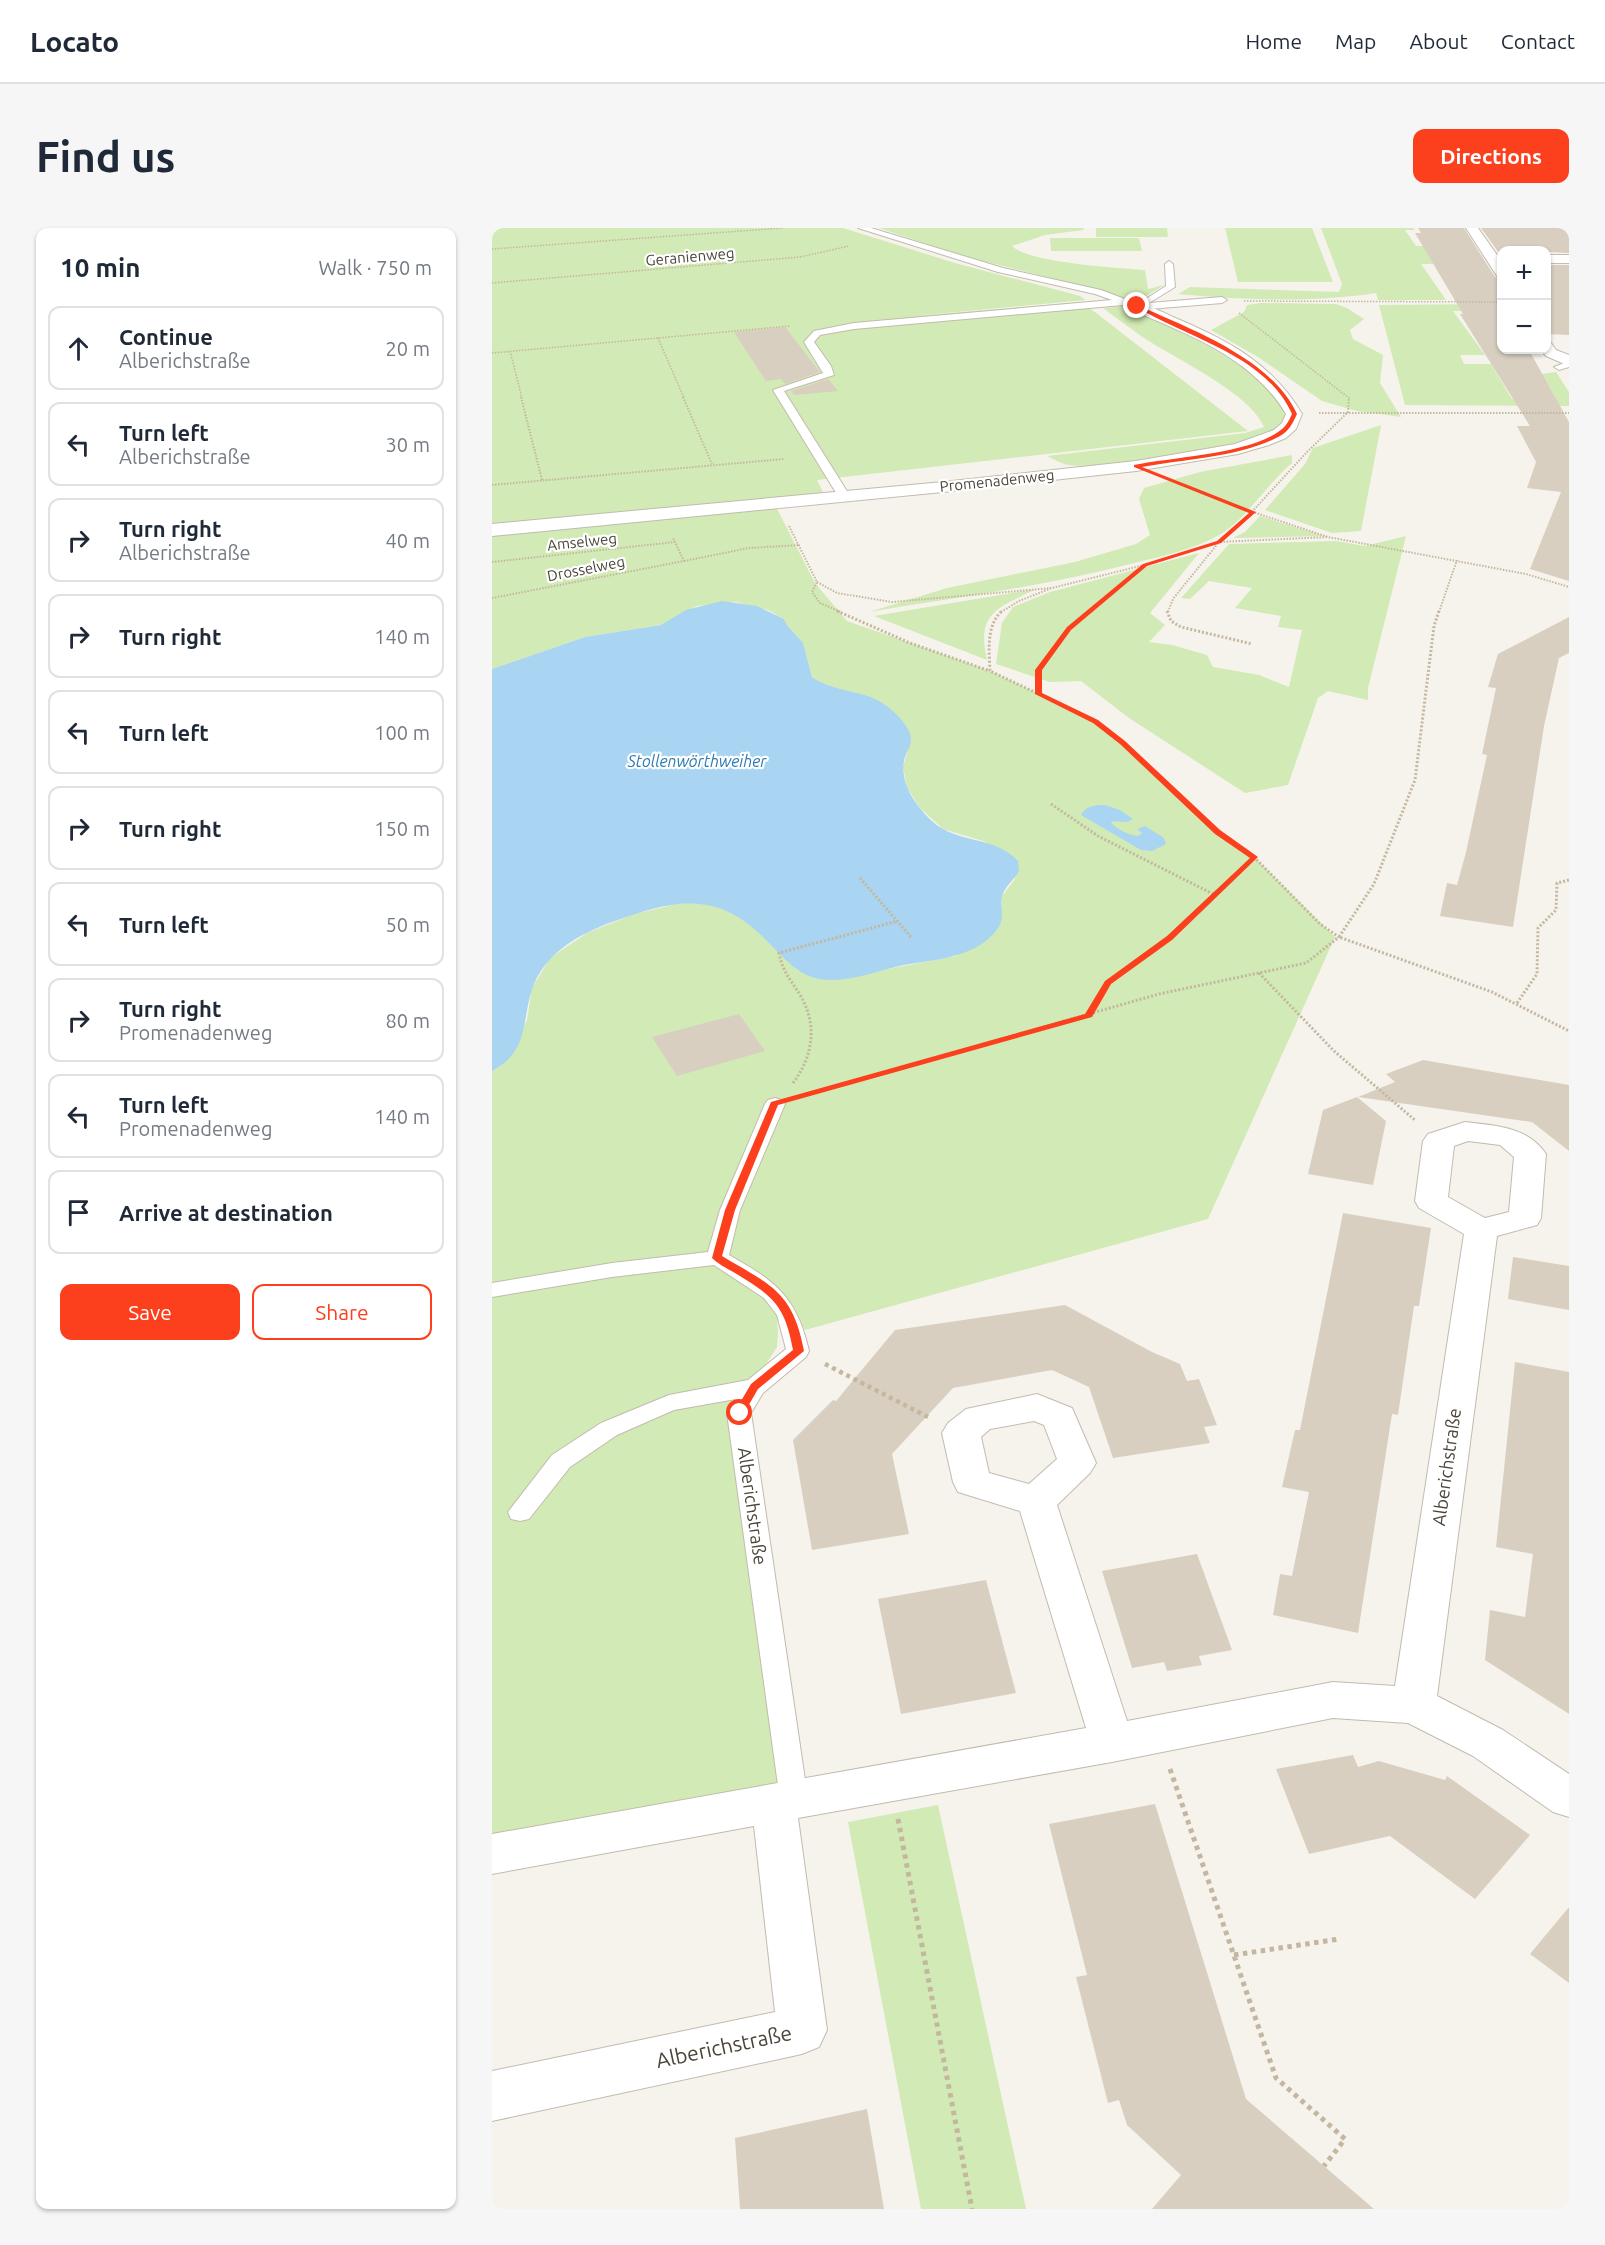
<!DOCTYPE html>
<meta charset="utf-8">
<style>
:root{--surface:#fff;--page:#f6f6f7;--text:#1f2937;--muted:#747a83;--line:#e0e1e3;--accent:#fc3f1d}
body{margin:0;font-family:Ubuntu,sans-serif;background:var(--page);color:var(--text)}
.controls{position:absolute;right:18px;top:18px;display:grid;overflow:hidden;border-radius:12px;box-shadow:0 2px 4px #0004}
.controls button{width:54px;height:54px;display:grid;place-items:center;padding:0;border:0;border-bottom:2px solid var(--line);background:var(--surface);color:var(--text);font:30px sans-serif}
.stop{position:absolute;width:18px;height:18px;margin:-14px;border:4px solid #fc3f1d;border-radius:50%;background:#fff}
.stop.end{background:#fc3f1d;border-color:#fff;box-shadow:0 2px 6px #0008}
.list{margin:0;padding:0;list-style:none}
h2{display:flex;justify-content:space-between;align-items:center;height:78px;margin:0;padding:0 24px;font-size:26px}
h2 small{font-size:20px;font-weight:400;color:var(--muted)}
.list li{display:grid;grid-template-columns:39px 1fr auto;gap:18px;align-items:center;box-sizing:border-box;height:84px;margin:0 12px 12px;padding:0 12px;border:2px solid var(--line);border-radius:12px}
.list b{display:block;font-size:22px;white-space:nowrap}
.list p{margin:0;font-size:20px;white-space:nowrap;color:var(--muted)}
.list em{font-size:20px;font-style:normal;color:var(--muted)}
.actions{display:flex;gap:12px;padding:18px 24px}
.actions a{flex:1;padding:14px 0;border:2px solid var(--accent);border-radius:12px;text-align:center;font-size:21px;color:var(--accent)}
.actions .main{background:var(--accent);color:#fff}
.icon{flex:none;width:33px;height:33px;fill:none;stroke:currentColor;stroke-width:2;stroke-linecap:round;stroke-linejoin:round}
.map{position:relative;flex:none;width:1077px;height:1981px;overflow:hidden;border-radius:12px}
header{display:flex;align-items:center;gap:36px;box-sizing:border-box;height:84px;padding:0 30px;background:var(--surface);border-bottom:2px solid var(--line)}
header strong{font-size:28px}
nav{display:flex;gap:33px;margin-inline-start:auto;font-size:21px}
.intro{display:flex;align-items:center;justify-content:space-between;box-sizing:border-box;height:144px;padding:0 36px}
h1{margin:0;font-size:42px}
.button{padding:15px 27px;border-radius:12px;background:var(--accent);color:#fff;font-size:21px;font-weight:700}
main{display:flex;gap:36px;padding:0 36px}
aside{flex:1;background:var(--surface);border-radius:12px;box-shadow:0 2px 4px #0004}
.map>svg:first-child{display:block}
.green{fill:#d2eab5}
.water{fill:#a9d4f2}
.building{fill:#d8cfc1}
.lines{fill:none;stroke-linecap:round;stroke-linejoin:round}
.lane-casing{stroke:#c2bbae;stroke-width:2}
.street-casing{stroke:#c2bbae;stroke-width:2}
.path-far4{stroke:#c4b79f;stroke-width:1.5;stroke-dasharray:1.5 1.5;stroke-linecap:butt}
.path-far3{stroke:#c4b79f;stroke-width:2;stroke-dasharray:1.5 1.5;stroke-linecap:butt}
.path-far2{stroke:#c4b79f;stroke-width:3;stroke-dasharray:2 2;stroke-linecap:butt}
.path-far1{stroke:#c4b79f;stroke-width:4.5;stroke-dasharray:4 4;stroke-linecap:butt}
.path{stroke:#c4b79f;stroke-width:5;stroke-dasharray:4.5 4.5;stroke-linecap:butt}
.lane{fill:#fff;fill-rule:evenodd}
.street{fill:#fff;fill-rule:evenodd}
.route{fill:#fc3f1d}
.labels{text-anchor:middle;stroke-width:4.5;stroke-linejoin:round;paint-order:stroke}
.far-street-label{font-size:15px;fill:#4b4439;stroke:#fff}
.far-water-label{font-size:16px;font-style:italic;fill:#2e7ab2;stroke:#fff}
.street-label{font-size:18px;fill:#4b4439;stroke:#fff}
.near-street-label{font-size:21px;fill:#4b4439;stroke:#fff}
</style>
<header>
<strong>Locato</strong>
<nav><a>Home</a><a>Map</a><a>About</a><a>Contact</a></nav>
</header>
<div class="intro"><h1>Find us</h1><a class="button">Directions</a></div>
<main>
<aside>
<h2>10 min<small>Walk · 750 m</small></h2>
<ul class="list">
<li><svg class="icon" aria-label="ahead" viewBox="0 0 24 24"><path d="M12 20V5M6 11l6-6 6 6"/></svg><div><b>Continue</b><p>Alberichstraße</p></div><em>20 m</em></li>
<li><svg class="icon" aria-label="left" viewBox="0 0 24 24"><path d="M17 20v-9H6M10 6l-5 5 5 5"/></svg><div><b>Turn left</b><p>Alberichstraße</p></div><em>30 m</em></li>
<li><svg class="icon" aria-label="right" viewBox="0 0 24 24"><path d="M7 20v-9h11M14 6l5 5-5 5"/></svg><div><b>Turn right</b><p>Alberichstraße</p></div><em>40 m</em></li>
<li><svg class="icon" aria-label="right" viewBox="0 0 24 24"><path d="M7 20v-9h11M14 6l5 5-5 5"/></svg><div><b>Turn right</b></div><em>140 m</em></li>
<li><svg class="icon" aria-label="left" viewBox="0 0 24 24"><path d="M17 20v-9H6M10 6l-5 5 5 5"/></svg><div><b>Turn left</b></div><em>100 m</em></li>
<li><svg class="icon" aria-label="right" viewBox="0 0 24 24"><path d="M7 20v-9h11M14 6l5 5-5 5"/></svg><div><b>Turn right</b></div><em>150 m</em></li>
<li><svg class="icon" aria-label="left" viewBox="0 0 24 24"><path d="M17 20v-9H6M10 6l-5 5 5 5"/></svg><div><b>Turn left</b></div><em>50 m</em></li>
<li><svg class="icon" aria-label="right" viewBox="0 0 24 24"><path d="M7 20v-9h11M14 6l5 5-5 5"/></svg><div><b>Turn right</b><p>Promenadenweg</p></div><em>80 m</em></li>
<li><svg class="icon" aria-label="left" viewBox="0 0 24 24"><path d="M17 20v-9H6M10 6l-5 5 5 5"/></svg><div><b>Turn left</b><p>Promenadenweg</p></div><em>140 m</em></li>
<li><svg class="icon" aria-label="arrive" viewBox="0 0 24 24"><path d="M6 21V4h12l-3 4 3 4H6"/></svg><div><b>Arrive at destination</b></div></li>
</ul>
<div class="actions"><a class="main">Save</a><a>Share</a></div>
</aside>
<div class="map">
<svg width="1077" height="1981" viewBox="0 0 1077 1981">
<rect width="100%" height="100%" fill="#f6f3ec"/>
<path class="green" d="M0 0H351L463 35 588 68 594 72 421 88 590 74 756 203 325 252 333 268 281 273 323 355 355 393 498 443 604 493 630 514 726 604 762 629 843 709 716 991 313 1102 296 1072 276 1060 284 1079 286 1103 285 1119 263 1154 247 1185 302 1572 0 1626V843L10 837 35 792 40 760 58 730 95 705 142 686 185 676 211 674 231 680 249 690 267 703 305 742 343 751 464 728 510 678V668L523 651 494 614 451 601 427 579 415 559 411 539 419 512 417 504 405 487 337 460 320 449 311 415 295 397 292 391 276 382 244 374 205 378 169 397 93 409 0 441Z
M387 0H592L591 2 553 7 520 18C537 35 627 40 653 42L656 61 672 57 645 74 602 61 471 28Z
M604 0H675L676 9H604Z
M733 0H820L841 54H746Z
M829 0H921L923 2H913L924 18H978L948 36H929L954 72H886L884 65C819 75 751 72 686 66L698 59 847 64 850 56Z
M558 10H647L650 23H559Z
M769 75 844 76 855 80 872 91 858 102 861 111 891 127 888 155 909 189 865 183 830 173 766 129 719 102 752 84 755 77Z
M1009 76V82L961 83 993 127H968L972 136H999L1020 171 1064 170 1050 146 1064 144 1077 164V178L913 177 887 77Z
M632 78C674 97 771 138 791 181 793 184 793 190 794 194 790 198 785 204 780 207 757 219 602 242 577 237 569 236 562 231 555 228L753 205 772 199C758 165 684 131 652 110 638 100 624 90 611 80Z
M889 197 869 303 840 305 773 282 813 236 821 220Z
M800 227V235C777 254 753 292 729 306 703 321 671 328 642 335 555 358 466 369 377 384L455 360 583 334 644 316 658 307 647 271 652 260 708 244Z
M768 288 832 308 741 310 753 304Z
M914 308 876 460V472L836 463 826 470 796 557 753 565 637 490 589 453 558 454 504 436 510 395 521 379 558 364 707 325 658 385 673 397 657 414 680 417 715 427 721 439 767 447 797 459 810 402 786 399 789 388 743 380 760 360 717 353 698 371 689 370 737 316 844 313 873 318Z
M544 361C506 380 484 384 495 432L382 388Z
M446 1577 534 1981H429L356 1594Z"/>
<path class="water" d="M230 373 265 378 292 391 295 397 311 415 320 449C344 466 375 461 396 479 404 485 420 501 419 512 419 519 413 526 412 533 408 556 424 578 440 593 464 616 502 607 526 633L527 643C522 652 512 659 510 669 508 680 513 690 506 700 501 708 491 716 483 720 461 731 435 733 412 737 384 743 352 757 323 750 304 745 290 728 277 715 227 661 183 671 120 694 87 706 51 726 40 762 29 796 37 823 0 843V441L93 409 169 397 194 382Z
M613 577 628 582 641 591 635 594 621 593 619 595C626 602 637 607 646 608L650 605 645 601 653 598 672 610 674 616 660 623 649 622 589 587C593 578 603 577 613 577Z"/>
<path class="building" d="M926 0H972L1003 49 1010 51V122H1037L1077 194V353L1038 341 1069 264 1035 260 1044 234 1025 198H1038L968 86H971L923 5H929Z
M989 0H1077V25L1010 22V29Z
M1054 37H1077V107L1054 106Z
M293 99 328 144 293 156 289 151 274 153 242 104Z
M336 151 346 163 302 167 299 163Z
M1077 389V425L1067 430 1052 498 1021 699 948 688 955 655 965 657 974 624 995 527 990 526 1004 460 996 459 1006 426Z
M247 786 273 823 185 848 160 809Z
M931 832 1077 857V923L1040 894 866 869 903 854 894 846Z
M865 869 894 893 881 957 816 946 831 882Z
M851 985 939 1000 927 1078H922L906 1187 900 1186 866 1405 781 1387 788 1346 800 1348 817 1264 790 1259 803 1202H808Z
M1021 1029 1077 1038V1082L1016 1071Z
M573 1077 660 1124 688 1136 695 1153 707 1151 725 1197 712 1199 718 1215 621 1230 597 1159 560 1142 461 1160 400 1226 417 1306 320 1322 301 1212 341 1172 344 1173 403 1102Z
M1023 1134 1077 1144V1486L993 1432 998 1382 1033 1389 1041 1326 1004 1319Z
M705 1326 740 1422 707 1428 710 1437 675 1443 672 1434 640 1440 610 1343Z
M494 1352 524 1465 409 1486 386 1371Z
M861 1527 866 1539 887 1533 953 1552 955 1548 1038 1607 983 1671 898 1608 817 1626 784 1541Z
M663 1576 754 1871 882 1981H660L689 1947 635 1897 627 1872 616 1875 584 1749 595 1747 557 1596Z
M1077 1679V1755L1038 1726Z
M375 1881 392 1981H248L243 1910Z"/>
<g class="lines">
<defs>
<path id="lane" d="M366 0H379L511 40 609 62 646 76 674 58 673 36 677 33 681 36 683 59 657 75 730 69 735 72 730 75 645 82 631 77 362 101 328 107 322 114 339 138 342 147 292 163 358 268 352 272 346 268 281 162 331 145 312 114 322 103 362 95 620 72 603 66 506 44Z
M1077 133V139L1067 142 1062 139Z
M283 870 290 872 293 876 248 982 237 1027C283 1053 305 1069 317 1123L314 1129 271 1165 259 1185 316 1572 312 1581 302 1584 292 1581 288 1572 235 1185 244 1171 182 1182 125 1207 78 1239 37 1291 28 1293 19 1291 16 1284 60 1227 109 1195 177 1167 256 1152 294 1121 285 1087 272 1070 222 1037 120 1049 0 1069V1055L120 1035 216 1024 228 982 273 876 276 872Z"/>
<path id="street" d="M974 0H986L1010 34V49L1005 48Z
M1054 27H1077V35H1054Z
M645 75C660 78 674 86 688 92 739 114 781 137 810 186L804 201 794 210 777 217 746 226 644 243 451 264 0 308V296L451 254 644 233 743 216 782 202 790 195 794 186C761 130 697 107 640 82L638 79 640 76Z
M1054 114 1059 115 1064 122 1077 127V138L1054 128 1049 122H1054Z
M973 894C1004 898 1035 898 1054 926L1049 990 1045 997 1005 1008 945 1468 1011 1502 1077 1546V1589L1061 1584 981 1528 916 1495 841 1490 620 1534 306 1590 335 1802 327 1819 310 1826 0 1893V1843L283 1784 262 1598 0 1646V1606L594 1500 528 1283 466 1264 461 1254 450 1205 456 1195 474 1181 545 1166 580 1180 604 1235 598 1245 565 1277 635 1493 841 1454 903 1458 972 1006 927 980 923 973 931 913 936 906ZM976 913 1008 917 1022 929 1017 984 993 990 956 969 962 918ZM542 1193 552 1197 565 1231 537 1256 497 1245 489 1209 498 1201Z"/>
</defs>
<use href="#lane" class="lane-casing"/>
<use href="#street" class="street-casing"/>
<path class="path-far4" d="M0 21 291 0
M0 55 308 29 357 18
M752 73 1010 74
M747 85 857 170
M166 110 192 170
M18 123 30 170
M0 125 298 98"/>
<path class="path-far3" d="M29 169 50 252
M191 169 220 236
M827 185H1077
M0 257 292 231
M693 257 761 284 836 309 1034 346 1077 359
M297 298 325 354 320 364 328 375 349 384
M192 333 257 320 308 317
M0 334 183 314
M325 354 345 365 400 374 560 360 660 335 727 314 836 309
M0 370 192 333 181 310
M509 384 527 373 560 360
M597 384 652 337
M676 384 681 371 727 314 745 300 815 224 856 184 857 169
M947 384 965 332"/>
<path class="path-far2" d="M345 383 418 415 498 443
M675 383 679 393 689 399 760 416
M947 383 942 398 923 552 882 656 847 709 1000 764 1077 803
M547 466 546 442 577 401 598 383
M559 576 606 608 723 667
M368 650 419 709
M767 745 842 823 924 893
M1025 775 1045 746 1046 700 1064 682 1065 655 1077 652
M597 786 615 755 677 710 762 629
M301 855C321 829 326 796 308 767 298 750 291 745 287 725L406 693
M309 868 667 766 814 735 847 709 828 696 762 629 726 604 630 514 604 493 498 443C497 423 494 397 510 383"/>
<path class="path-far1" d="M333 1136 436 1189"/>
<path class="path" d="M678 1541 784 1850 853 1911 832 1938
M406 1591 480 1981
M742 1727 847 1711"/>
<use href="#lane" class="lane"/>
<use href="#street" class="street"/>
</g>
<path class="route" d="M643 78H647C699 101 780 131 805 186 801 195 797 203 788 208 750 229 692 231 650 239L764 284 729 315 655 338 579 402 550 442V465L606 492 633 513 728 602 766 629 680 712 619 756 600 789 286 877 243 982 230 1028C278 1057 301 1063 312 1123L266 1161 251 1187H244L242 1185 259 1156 301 1122C293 1077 281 1068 243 1045 236 1041 226 1036 220 1030L233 982 279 874 593 786 613 753 675 708 758 630 723 606 628 516 601 495 543 466V442L575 399 651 336 725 313 757 285 642 239V237C681 229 755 226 786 204 793 200 797 193 800 186 773 126 694 110 643 78Z"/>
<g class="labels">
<g class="far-street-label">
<text transform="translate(198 29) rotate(-5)" y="5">Geranienweg</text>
<text transform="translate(505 253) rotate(-6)" y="5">Promenadenweg</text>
<text transform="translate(90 314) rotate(-6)" y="5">Amselweg</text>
<text transform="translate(94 341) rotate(-11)" y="5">Drosselweg</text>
</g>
<g class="far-water-label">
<text x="205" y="539">Stollenwörthweiher</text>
</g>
<g class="street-label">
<text transform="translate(955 1239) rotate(-82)" y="6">Alberichstraße</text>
<text transform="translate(260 1278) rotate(82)" y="6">Alberichstraße</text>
</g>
<g class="near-street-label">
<text transform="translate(232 1819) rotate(-12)" y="7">Alberichstraße</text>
</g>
</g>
</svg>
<div class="controls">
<button>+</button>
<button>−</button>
</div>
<div class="stop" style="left:248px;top:1185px"></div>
<div class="stop end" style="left:645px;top:78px"></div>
</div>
</main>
